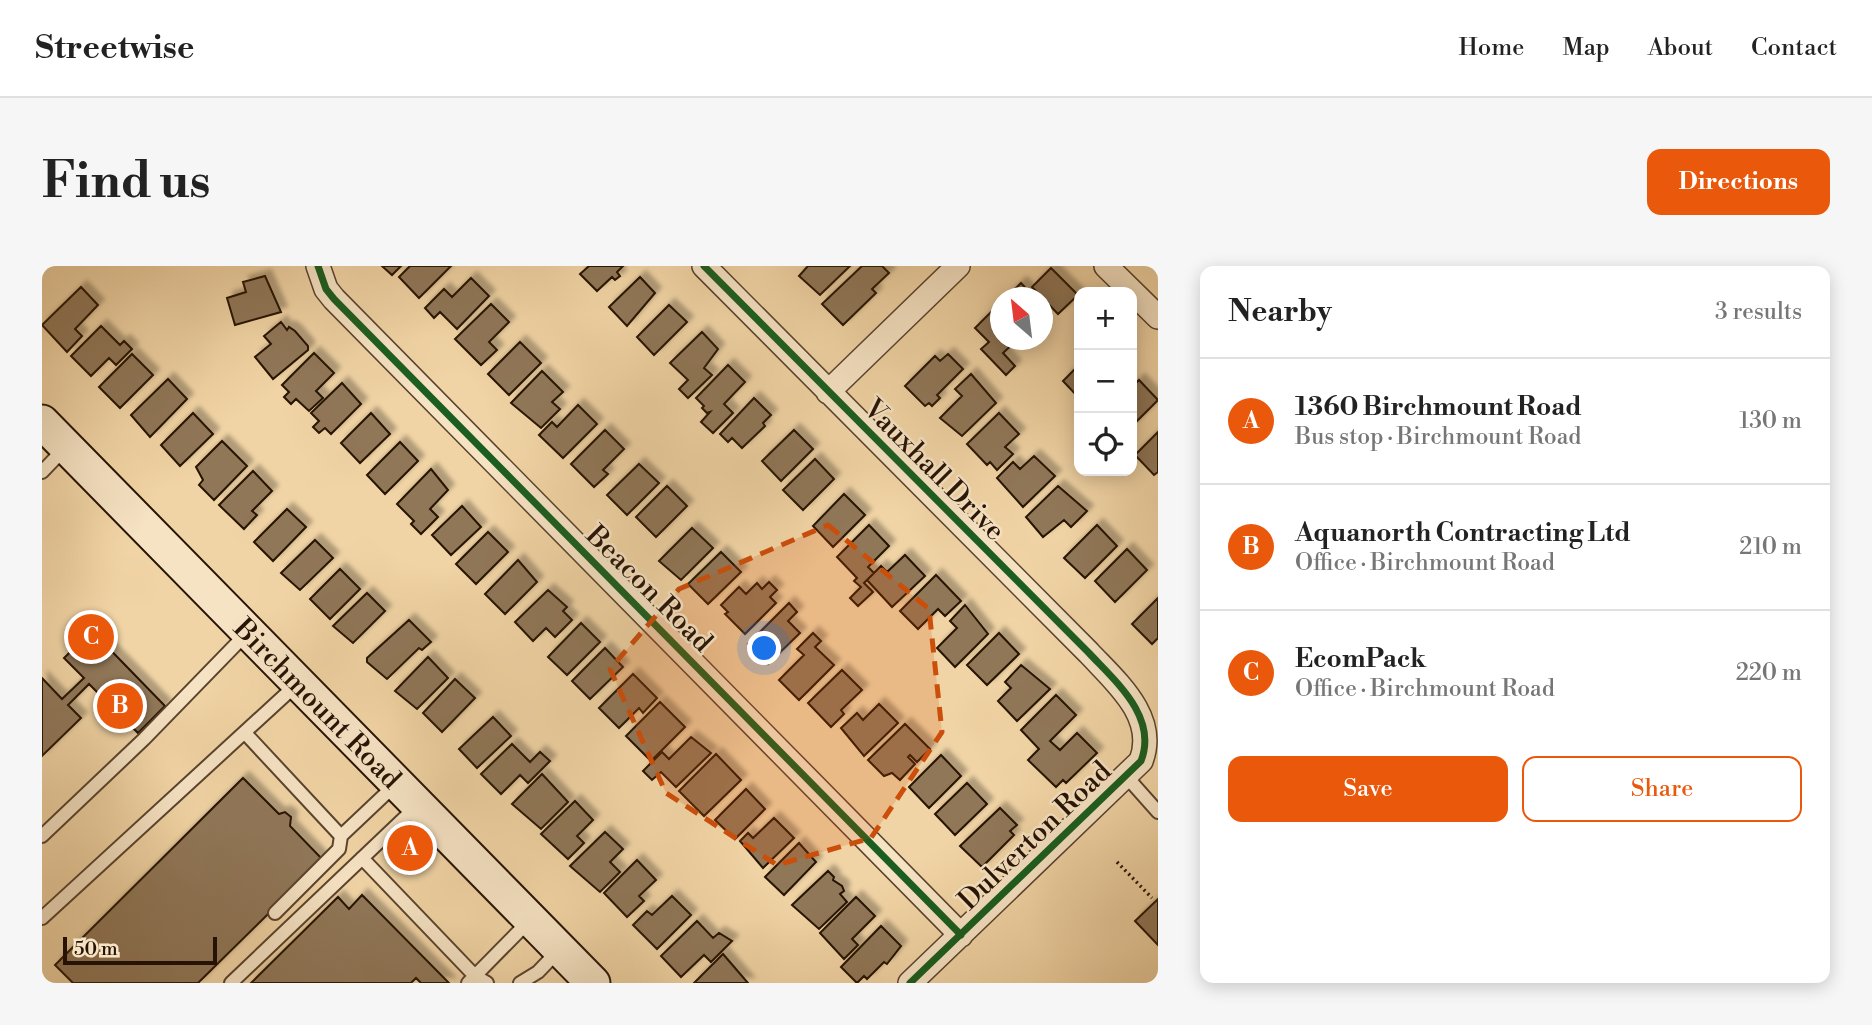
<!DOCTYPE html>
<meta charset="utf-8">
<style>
:root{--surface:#fff;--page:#f6f6f6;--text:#222;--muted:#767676;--line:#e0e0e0;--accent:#ea580c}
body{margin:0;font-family:"Libre Bodoni",serif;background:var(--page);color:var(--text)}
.controls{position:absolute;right:21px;top:21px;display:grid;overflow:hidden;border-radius:14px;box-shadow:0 4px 18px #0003}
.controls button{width:63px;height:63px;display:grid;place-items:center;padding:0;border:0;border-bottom:2px solid var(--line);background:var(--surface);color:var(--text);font:35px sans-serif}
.compass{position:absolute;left:948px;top:21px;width:63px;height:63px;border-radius:50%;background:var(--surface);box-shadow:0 4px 18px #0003;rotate:332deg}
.scale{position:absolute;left:21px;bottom:18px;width:154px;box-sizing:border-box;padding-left:7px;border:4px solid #261305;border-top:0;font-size:19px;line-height:24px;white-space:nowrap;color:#261305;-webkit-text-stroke:5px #f6e3c4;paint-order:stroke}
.you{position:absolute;left:723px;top:383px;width:24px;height:24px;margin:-18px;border:5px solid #fff;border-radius:50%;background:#1a73e8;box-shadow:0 0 0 10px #1a73e833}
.badge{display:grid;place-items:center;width:46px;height:46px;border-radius:50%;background:var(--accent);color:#fff;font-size:23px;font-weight:700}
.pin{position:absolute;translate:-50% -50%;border:4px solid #fff;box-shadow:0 2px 7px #0006}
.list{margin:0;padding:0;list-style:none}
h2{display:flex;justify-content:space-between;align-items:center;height:91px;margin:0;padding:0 28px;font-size:30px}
h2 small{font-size:23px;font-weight:400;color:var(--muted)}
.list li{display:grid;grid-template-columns:46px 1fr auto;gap:21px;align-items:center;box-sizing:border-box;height:126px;padding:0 28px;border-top:2px solid var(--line)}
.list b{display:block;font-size:26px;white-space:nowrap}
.list p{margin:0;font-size:23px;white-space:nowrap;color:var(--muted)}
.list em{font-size:23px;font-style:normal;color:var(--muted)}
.actions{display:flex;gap:14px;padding:21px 28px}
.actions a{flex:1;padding:16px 0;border:2px solid var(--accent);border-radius:14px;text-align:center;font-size:24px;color:var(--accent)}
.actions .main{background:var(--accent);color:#fff}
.icon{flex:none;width:38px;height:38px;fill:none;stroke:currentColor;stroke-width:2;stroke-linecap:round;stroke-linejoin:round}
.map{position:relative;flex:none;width:1116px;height:717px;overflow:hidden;border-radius:14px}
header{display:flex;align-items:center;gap:42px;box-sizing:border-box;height:98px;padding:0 35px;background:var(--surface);border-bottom:2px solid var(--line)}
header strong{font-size:33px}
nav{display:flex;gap:38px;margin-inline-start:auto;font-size:24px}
.intro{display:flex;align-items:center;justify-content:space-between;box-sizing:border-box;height:168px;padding:0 42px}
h1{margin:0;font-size:49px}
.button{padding:18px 32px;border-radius:14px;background:var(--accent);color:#fff;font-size:24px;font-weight:700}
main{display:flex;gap:42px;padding:0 42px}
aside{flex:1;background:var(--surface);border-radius:14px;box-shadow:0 4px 18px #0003}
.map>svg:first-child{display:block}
.building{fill:#907758;stroke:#261305;stroke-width:2;filter:url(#shadow)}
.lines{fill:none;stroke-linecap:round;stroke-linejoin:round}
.lane-casing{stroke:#59432d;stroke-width:16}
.street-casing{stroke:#59432d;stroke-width:26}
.secondary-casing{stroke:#261305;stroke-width:37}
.path{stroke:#261305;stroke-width:3.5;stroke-dasharray:2 3.5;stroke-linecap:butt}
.lane{stroke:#f6e3c4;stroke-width:12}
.street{stroke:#f6e3c4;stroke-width:23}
.secondary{stroke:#f6e3c4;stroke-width:33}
.cycleway-casing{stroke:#f6e3c4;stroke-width:11}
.cycleway{stroke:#1b5e20;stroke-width:7}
.marked{fill:#cb4e0b;fill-opacity:0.2;stroke:#cb4e0b;stroke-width:5;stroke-dasharray:14 9;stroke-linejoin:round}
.labels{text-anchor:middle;stroke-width:5;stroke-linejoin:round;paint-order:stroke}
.street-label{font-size:28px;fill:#261305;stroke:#f6e3c4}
</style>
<header>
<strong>Streetwise</strong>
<nav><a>Home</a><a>Map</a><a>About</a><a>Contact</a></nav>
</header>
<div class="intro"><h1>Find us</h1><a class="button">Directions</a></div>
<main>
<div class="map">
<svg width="1116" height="717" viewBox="0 0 1116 717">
<defs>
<filter id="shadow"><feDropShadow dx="6" dy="-6" stdDeviation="2" flood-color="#0004"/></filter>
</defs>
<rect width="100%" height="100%" fill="#f1d4a5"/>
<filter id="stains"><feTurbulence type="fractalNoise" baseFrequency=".00286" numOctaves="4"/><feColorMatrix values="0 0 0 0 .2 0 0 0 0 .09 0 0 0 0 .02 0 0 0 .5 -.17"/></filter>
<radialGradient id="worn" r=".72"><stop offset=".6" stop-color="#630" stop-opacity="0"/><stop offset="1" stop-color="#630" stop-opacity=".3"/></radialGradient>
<path class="building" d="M340 0H359L350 9Z
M368 0H409L377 32 357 11Z
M547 0H581L575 6 578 10 573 14 570 11 555 25 538 8Z
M766 0H808L778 29 757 10Z
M820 0H840L847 7 830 23 834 27 801 59 780 38Z
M1009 2 1036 29 1016 48 990 21Z
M223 10 239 46 193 59 185 32 204 26 201 16Z
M598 11 613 27 585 60 567 41Z
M429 12 447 30 415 63 398 46 392 52 383 42 402 23 410 31Z
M979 17 993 32H964Z
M39 21 56 39 33 63 40 70 25 86 0 59Z
M449 38 467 56 447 76 455 84 439 99 413 73Z
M627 39 645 56 612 89 595 71Z
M951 44 959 51V74H975L961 87 973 100 964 109 939 83 947 76 933 62Z
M239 56 245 64 247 61 253 65 266 80V84L231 113 213 91 229 78 222 70Z
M59 60 78 79 82 75 90 83 74 99 67 92 49 110 29 90Z
M660 66 676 83 662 102 670 109 646 132 637 123 646 114 628 97Z
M478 76 499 97 467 129 446 108Z
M272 87 292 107 274 125 281 132 267 145 254 133 249 138 242 131 247 126 240 119Z
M90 88 111 109 78 142 57 121Z
M906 88 921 103 895 129 898 132 890 140 887 137 883 140 863 120 893 90 898 95Z
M686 99 703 116 682 138 691 147 671 167 659 156 668 146 665 147 660 142 662 140 654 132Z
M1037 99V132L1021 115Z
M500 105 521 126 510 136 518 143 499 162 469 137Z
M929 108 954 137 920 170 898 152 920 130 913 123Z
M126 113 145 133 108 171 89 149Z
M1097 114 1116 134 1090 160V121Z
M300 117 319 138 289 168 283 162 277 167 271 161 277 155 269 147Z
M712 132 729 149 721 157 723 160 700 182 690 172 686 176 678 168Z
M536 139 555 158 521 192 497 169 510 156 515 161Z
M151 147 171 168 138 200 119 179Z
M329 147 348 168 318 197 299 177Z
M957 147 977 168 963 181 971 188 955 204 948 196 945 199 925 178Z
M563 164 582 183 561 204 566 208 552 221 529 198Z
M752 164 771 183 739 215 720 195Z
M1116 166V206L1112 209 1093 189Z
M180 175 205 200 172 234 157 219 161 214 154 201Z
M358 176 376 195 343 228 325 209Z
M992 190 1013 210 981 241 955 212 971 196 978 203Z
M773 193 792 213 761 244 741 224Z
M597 198 617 217 585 249 565 229Z
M389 203 406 224 388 243 396 251 379 268 369 258 372 255 355 238Z
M211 205 230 225 210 245 215 249 202 263 177 239Z
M625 220 645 240 614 271 594 251Z
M1016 220 1045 245 1029 261 1022 254 1001 271 984 251Z
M802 228 823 249 791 281 771 260Z
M420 240 439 261 409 289 390 269Z
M245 243 264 261 231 295 212 276Z
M827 259 847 280 826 301 832 307 822 317 831 326 816 340 808 332 819 321 812 315 815 312 795 291Z
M1055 259 1075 280 1043 312 1022 292Z
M650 262 671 282 639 314 617 295Z
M446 266 466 286 434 318 414 298Z
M273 274 291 292 258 324 239 307Z
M1085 283 1105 304 1073 336 1053 315Z
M679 286 699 306 666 338 646 318Z
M863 289 883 310 850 341 825 314 839 300 845 306Z
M476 294 495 316 463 348 443 328Z
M298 303 318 323 288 353 268 333Z
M894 309 919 335 903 350 896 343 876 363 858 345Z
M727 316 735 324 728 331 734 337 703 368 683 348 686 346 679 339 697 321 704 328 715 317 720 323Z
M506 324 525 341 521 345 530 354 513 371 504 362 491 375 473 356Z
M325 327 343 345 311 377 291 360Z
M1116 332V372L1110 378 1090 358Z
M747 337 755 346 746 355 758 367 726 398 706 378Z
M923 339 946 368 913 401 895 382 915 362 908 355Z
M367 354 389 376 380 384 377 382 345 413 325 396V392Z
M539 357 558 376 525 409 506 391Z
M50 365 123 440 96 467 47 418 26 439 39 452 0 490V412L20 433 42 412 22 392Z
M771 367 779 375 773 381 792 399 757 434 737 414 762 389 755 383Z
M957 367 977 388 945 419 925 399Z
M563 382 581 401 548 433 530 415Z
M386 391 406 412 375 443 353 425Z
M979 399 1008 423 975 455 956 435 969 422 963 416Z
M800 404 820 424 799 444 802 448 789 461 766 437Z
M591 408 615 432 601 447 597 442 577 462 557 442Z
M413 413 433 432 400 466 381 447Z
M1014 429 1034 449 1008 475 1018 484 1035 467 1055 487 1024 517 1021 514 1014 521 986 494 997 483 979 464Z
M618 436 643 461 609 495 584 470Z
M837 438 856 457 822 490 799 462 815 447 821 454Z
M451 451 469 470 435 502 417 483Z
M863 458 888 483 875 496 868 489 866 491 873 498 858 514 850 507 842 510 826 494Z
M649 471 669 487 634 521 619 506 610 514 601 505 620 486 627 493Z
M470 478 488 496 498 486 508 495 486 517 478 509 459 528 439 508Z
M674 488 699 514 662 550 637 525Z
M899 489 919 510 887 542 867 521Z
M500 508 526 536 499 563 470 538Z
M201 512 237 548 243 546 249 551 248 560 281 594 156 717H31L13 699Z
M925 517 945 538 913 569 893 548Z
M704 523 723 543 693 573 673 554Z
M533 535 551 554 535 570 542 577 526 593 499 568Z
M958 542 975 559 968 565 972 569 940 601 918 580Z
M732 552 752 572 721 602 698 575 706 567 711 572Z
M563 566 581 583 568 596 578 606 558 626 528 600Z
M757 577 774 596 742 629 723 611Z
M595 594 614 614 597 630 602 635 585 651 562 627Z
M786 605 792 611 791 614 800 620 802 625 798 628 805 636 777 663 750 639Z
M320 629 407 717H379L374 712 369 717H209L296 631 307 643Z
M630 630 649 649 615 683 591 659 605 645 610 649Z
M814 631 833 650 810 673 816 679 802 693 778 667Z
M1116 633V679L1093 655Z
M655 655 671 672 677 667 690 675 669 696 662 689 639 711 619 690Z
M839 660 859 680 845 698 842 696 825 713 822 710 815 717 799 701Z
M681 688 706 717H652Z"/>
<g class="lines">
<defs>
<path id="lane" d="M0 206 24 181
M203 467 299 570 354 518
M1084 510 1116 546
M0 570 102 473 206 366
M320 592 433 710 445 717
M233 647 297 583 299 570
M0 652 254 419
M189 717 376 539
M426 717 487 655
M478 717 496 706 518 683"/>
<path id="street" d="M276 0 284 23 292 33 919 669
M662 0 1047 387C1074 416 1116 451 1099 495L868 717
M1064 0 1116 51
M786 126 916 0"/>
<g id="secondary">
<path id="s1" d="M0 156 551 717"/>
</g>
</defs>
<use href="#lane" class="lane-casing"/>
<use href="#street" class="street-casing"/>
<use href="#secondary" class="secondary-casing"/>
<path class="path" d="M1075 596 1110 632"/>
<use href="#lane" class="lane"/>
<use href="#street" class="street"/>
<use href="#secondary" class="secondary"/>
<defs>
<path id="cycleway" d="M276 0 284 23 292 33 919 669
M662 0 1047 387C1074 416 1116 451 1099 495L868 717"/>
</defs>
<use href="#cycleway" class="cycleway-casing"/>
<use href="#cycleway" class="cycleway"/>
</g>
<path class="marked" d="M786 259 887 343 900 466 829 572 735 599 624 527 568 403 637 323Z"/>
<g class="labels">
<g class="street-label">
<text transform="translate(893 203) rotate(45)" y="10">Vauxhall Drive</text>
<text transform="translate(608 322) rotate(45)" y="10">Beacon Road</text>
<text dy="10" stroke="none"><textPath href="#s1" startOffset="394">Birchmount Road</textPath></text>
<text transform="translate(992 569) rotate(-44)" y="10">Dulverton Road</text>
</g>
</g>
<rect width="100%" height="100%" filter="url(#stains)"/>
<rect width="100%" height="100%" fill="url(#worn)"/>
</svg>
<div class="controls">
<button>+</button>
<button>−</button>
<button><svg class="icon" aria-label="locate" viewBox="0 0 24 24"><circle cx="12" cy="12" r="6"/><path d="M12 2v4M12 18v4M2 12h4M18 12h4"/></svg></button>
</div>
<svg class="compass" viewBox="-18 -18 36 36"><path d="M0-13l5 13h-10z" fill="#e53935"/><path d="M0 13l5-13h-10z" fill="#767676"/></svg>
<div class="scale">50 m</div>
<div class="you"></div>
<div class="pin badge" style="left:368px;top:582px">A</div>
<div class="pin badge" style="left:78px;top:440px">B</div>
<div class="pin badge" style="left:49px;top:371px">C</div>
</div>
<aside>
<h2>Nearby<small>3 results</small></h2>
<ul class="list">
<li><span class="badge">A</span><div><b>1360 Birchmount Road</b><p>Bus stop · Birchmount Road</p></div><em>130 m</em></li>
<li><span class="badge">B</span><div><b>Aquanorth Contracting Ltd</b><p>Office · Birchmount Road</p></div><em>210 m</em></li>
<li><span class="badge">C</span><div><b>EcomPack</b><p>Office · Birchmount Road</p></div><em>220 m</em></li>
</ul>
<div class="actions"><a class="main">Save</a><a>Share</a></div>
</aside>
</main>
